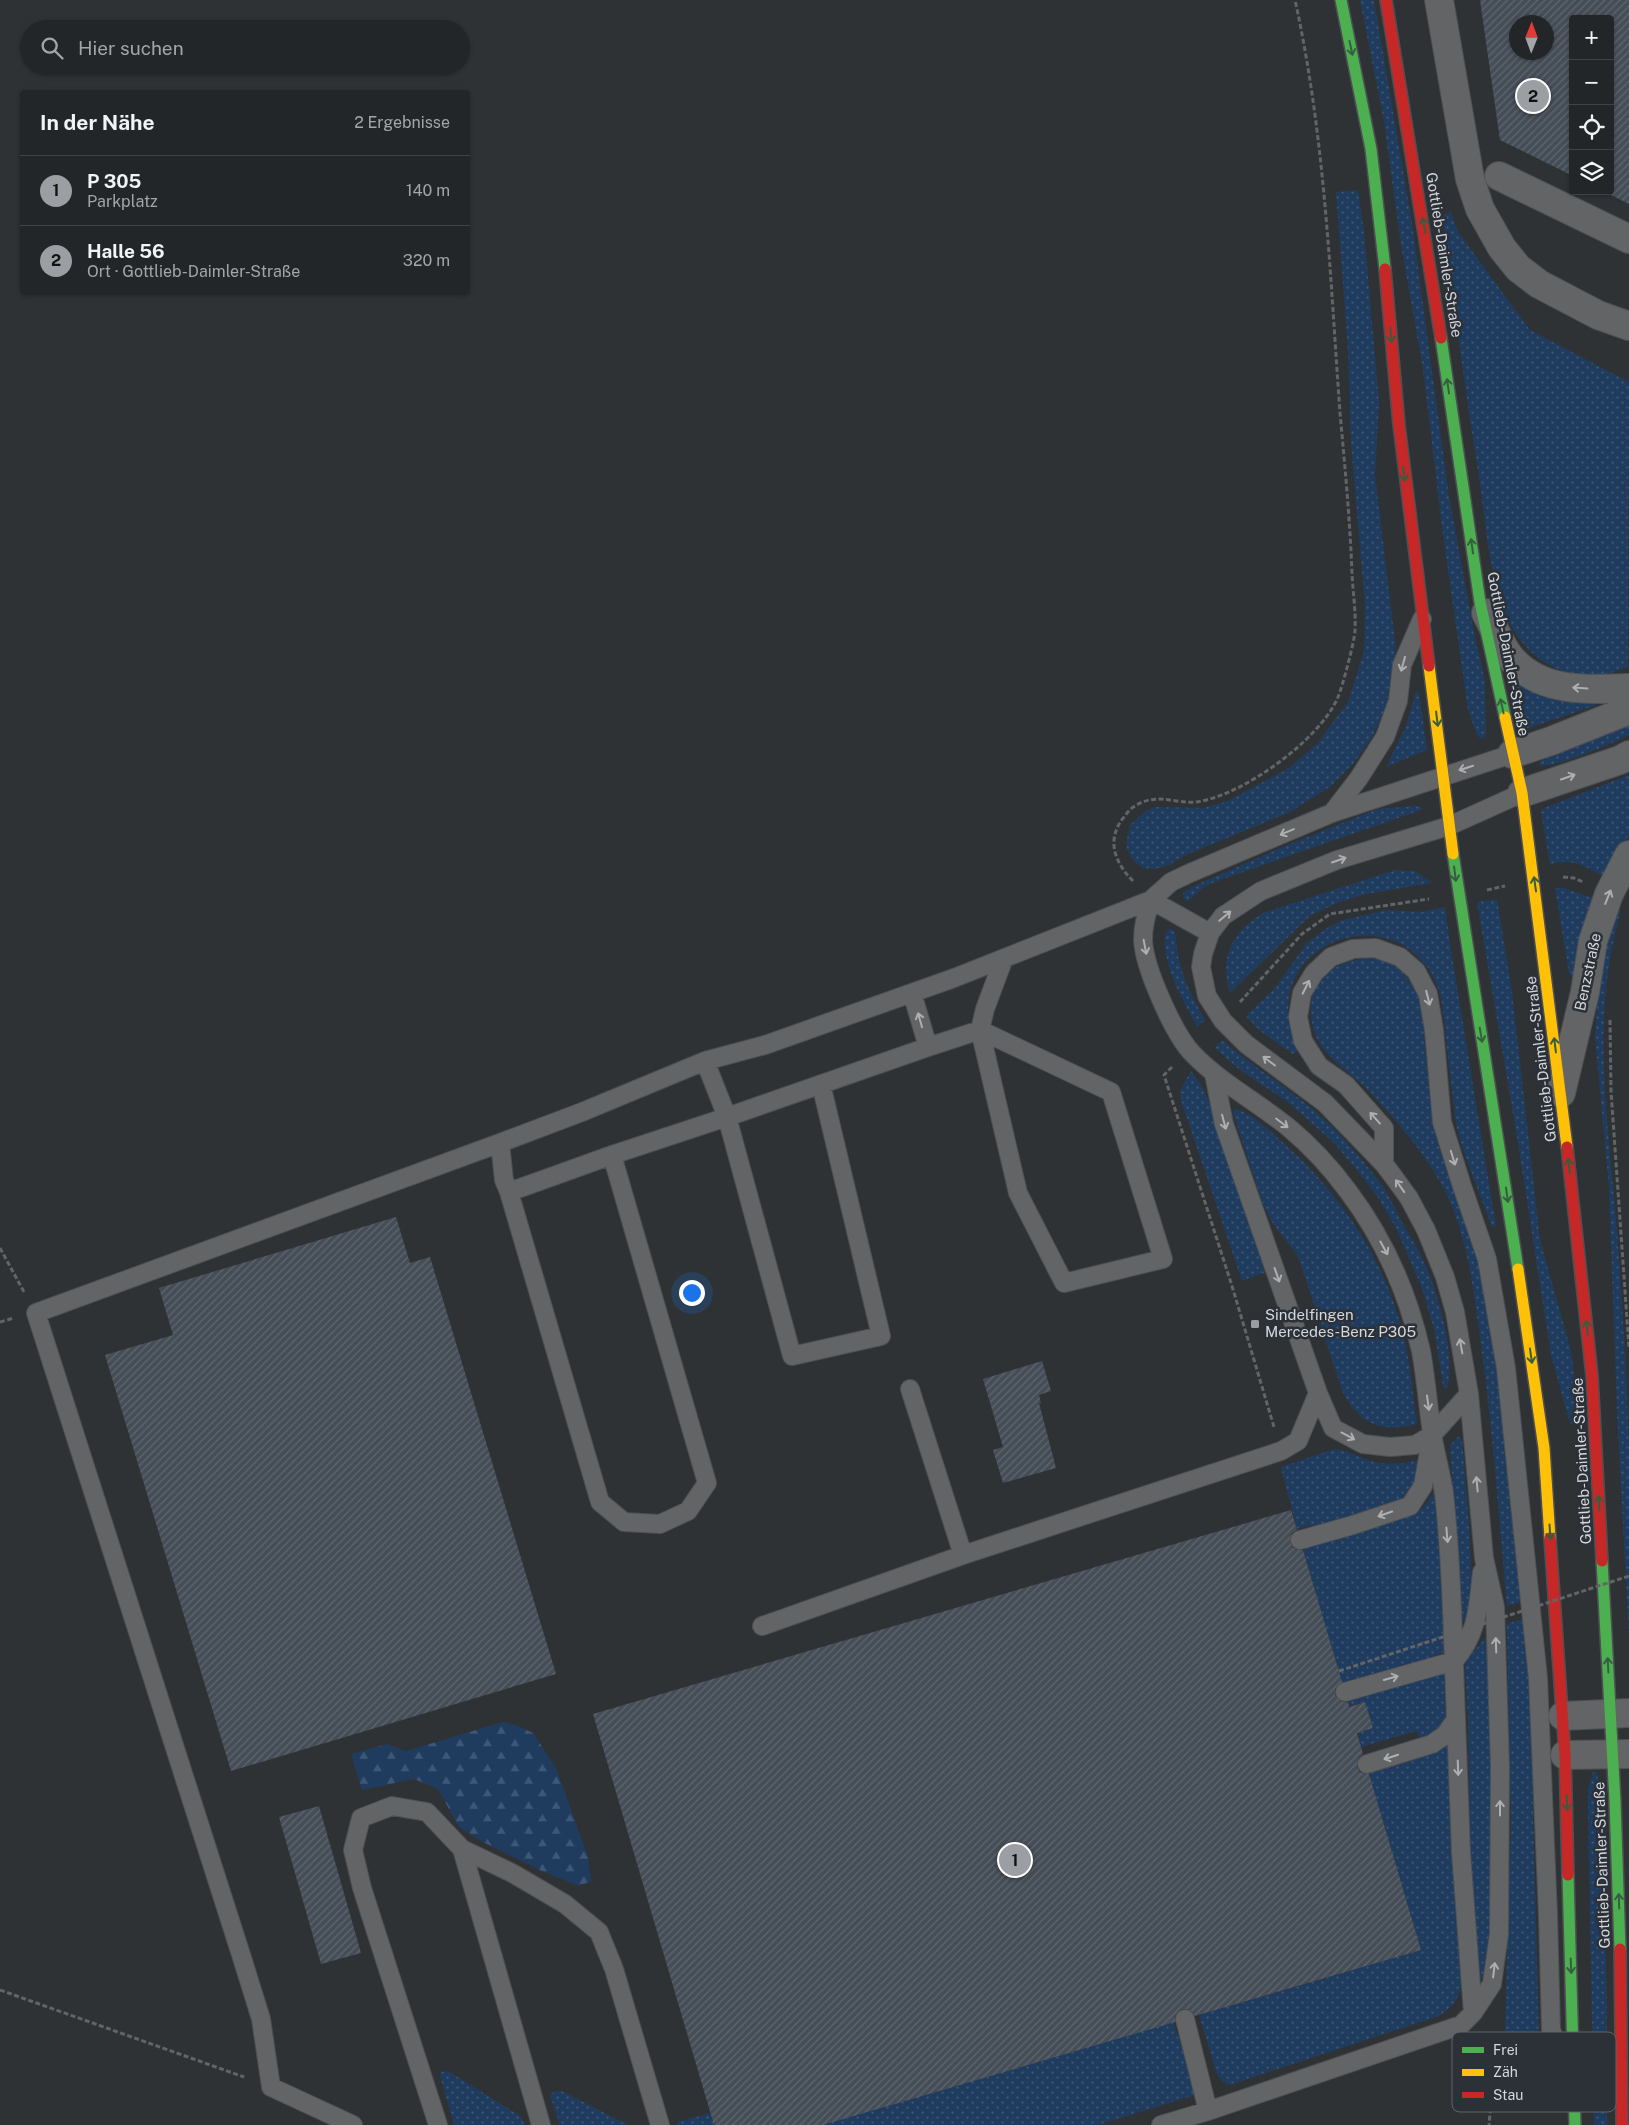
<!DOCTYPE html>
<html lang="de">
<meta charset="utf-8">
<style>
:root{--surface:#232628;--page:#2b2e30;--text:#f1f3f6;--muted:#a3a5a8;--line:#404345;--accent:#9b9ea2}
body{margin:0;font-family:"Public Sans",sans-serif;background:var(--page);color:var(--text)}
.controls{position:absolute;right:15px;top:15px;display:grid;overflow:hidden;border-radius:5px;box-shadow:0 1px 4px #0004}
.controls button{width:45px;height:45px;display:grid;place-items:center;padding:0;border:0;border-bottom:1px solid var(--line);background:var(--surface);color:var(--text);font:25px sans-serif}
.compass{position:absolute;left:1509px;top:15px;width:45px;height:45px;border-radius:50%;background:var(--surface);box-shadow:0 1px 4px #0004;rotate:1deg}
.you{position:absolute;left:691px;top:1292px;width:18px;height:18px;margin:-12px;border:4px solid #fff;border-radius:50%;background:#1a73e8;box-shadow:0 0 0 8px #1a73e833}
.badge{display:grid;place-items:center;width:32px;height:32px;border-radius:50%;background:var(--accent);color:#111;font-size:16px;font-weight:700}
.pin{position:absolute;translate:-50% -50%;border:2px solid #fff;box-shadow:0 1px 5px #0006}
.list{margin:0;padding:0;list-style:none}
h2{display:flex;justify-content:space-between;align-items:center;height:65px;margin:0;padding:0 20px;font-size:21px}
h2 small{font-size:16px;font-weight:400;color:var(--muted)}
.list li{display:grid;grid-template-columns:32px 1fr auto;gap:15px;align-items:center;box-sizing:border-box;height:70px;padding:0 20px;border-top:1px solid var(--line)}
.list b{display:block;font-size:19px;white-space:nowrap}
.list p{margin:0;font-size:16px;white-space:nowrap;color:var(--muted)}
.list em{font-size:16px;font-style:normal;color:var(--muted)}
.icon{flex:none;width:28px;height:28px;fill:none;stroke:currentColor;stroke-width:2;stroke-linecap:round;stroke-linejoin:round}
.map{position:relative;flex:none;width:1629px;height:2125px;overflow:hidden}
.search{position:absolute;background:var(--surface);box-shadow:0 1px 4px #0004;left:20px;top:20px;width:450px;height:55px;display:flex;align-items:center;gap:12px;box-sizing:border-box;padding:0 18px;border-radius:28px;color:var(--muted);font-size:19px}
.panel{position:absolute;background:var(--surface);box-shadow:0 1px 4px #0004;left:20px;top:90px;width:450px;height:205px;border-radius:5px}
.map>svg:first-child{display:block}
.grass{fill:url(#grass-dots)}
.forest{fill:url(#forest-firs)}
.building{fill:url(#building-hatch);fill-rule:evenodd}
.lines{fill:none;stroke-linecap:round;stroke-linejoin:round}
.lane-casing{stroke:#4d4f53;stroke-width:20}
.street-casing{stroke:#4d4f53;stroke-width:30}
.fast-casing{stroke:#4d4f53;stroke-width:14}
.slow-casing{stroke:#4d4f53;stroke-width:14}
.jam-casing{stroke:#4d4f53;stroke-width:14}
.path{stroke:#626466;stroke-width:3;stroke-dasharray:5 2.5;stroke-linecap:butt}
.lane{stroke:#626466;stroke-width:18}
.street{stroke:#626466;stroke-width:28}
.fast{stroke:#4caf50;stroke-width:11}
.slow{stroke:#ffc107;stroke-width:11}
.jam{stroke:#c62828;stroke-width:11}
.path-bridge{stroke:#626466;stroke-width:3;stroke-dasharray:5 2.5;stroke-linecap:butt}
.oneway{stroke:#375d40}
.oneway2{stroke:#adafb3}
.poi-dot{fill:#9b9ea2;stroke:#2c3138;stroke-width:2}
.labels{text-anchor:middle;stroke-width:5;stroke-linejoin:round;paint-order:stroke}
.street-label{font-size:15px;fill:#d5d8dd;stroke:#2c3138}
.poi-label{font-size:15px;fill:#d5d8dd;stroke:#2c3138;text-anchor:start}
.key{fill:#2c3138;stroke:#5f636a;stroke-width:1}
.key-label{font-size:14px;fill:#d5d8dd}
</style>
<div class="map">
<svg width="1629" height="2125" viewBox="0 0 1629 2125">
<defs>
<pattern id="grass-dots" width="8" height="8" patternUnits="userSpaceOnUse" patternTransform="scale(1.25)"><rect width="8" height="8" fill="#1f3c5f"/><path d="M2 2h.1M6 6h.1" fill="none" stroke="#3f5776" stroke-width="1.8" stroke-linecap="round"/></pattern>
<pattern id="forest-firs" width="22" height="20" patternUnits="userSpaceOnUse" patternTransform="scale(1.25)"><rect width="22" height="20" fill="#1f3c5f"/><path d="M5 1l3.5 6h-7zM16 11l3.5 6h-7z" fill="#3f5776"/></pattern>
<pattern id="building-hatch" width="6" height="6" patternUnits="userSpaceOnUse" patternTransform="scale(1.25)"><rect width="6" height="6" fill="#454d57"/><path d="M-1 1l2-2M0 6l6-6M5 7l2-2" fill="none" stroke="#5f666f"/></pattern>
</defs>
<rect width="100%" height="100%" fill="#2f3235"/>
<path class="grass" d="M1360 0H1374L1412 224 1449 497 1474 633 1485 681 1486 732 1485 737 1481 739 1477 735 1468 710 1443 535 1423 369 1401 245 1384 122Z
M1358 190 1364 231 1379 402 1375 475 1396 650 1386 707 1372 737 1354 763 1331 786 1290 812 1183 856 1169 865 1154 869 1144 868 1137 864 1130 856 1126 845 1130 825 1147 810 1156 807 1204 808 1228 801 1289 768 1317 744 1348 702 1364 651 1365 605 1351 444 1348 350 1336 192Z
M1451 212 1458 232 1530 330 1629 382 1628 667C1621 669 1613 673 1606 674 1574 680 1542 667 1522 642 1490 604 1487 527 1479 478 1465 391 1454 303 1442 215Z
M1518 684 1591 701 1596 705 1526 729 1517 691Z
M1416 692H1419L1427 750 1386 767 1406 726Z
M1629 725V735C1613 743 1554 769 1539 765L1541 761Z
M1629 775V835L1605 877C1584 866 1574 858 1550 864L1541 812 1544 808Z
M1415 806 1421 807V810L1220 880 1205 886 1188 901 1184 899 1183 893 1194 886 1285 846 1360 816 1378 809Z
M1395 870 1415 871 1432 883 1366 894 1340 902 1311 915 1230 993C1219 958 1232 932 1263 913Z
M1555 888H1564L1595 899 1576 977H1571L1569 973Z
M1497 899 1512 992 1540 1240 1571 1351 1579 1418V1424L1575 1426 1570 1423 1551 1355 1517 1137 1477 902Z
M1445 907 1450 944 1496 1227H1492L1462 1147 1456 1124 1441 997C1437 985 1433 973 1424 963 1398 932 1357 928 1324 947 1308 956 1296 971 1291 988 1288 1000 1287 1014 1290 1026 1292 1035 1296 1043 1297 1052L1293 1054 1259 1030 1246 1016 1276 987 1306 944 1327 928 1343 920 1387 910 1421 912Z
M1616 907 1621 911C1587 1024 1612 1144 1619 1259 1623 1321 1627 1382 1629 1444 1629 1508 1629 1572 1629 1636L1617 1412 1609 1188 1595 1036 1600 973 1605 939Z
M1170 929 1175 932 1176 936C1176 966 1191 995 1205 1020L1197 1027C1183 999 1161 965 1165 933Z
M1370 958 1384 960 1401 969 1418 994 1422 1010 1430 1102 1445 1161 1489 1283 1523 1601 1507 1606C1499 1519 1493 1431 1481 1344 1474 1295 1469 1243 1448 1197 1429 1157 1399 1124 1369 1091 1352 1073 1321 1056 1314 1031 1302 986 1326 962 1370 958Z
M1222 1040C1257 1070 1297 1093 1330 1125 1349 1144 1368 1166 1384 1188 1390 1198 1395 1209 1400 1219 1408 1233 1417 1247 1424 1262 1438 1293 1456 1354 1447 1388H1444L1443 1385 1434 1329 1422 1288 1396 1228 1379 1199 1357 1170 1334 1143 1289 1103 1240 1070 1215 1048Z
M1191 1071 1202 1086 1211 1107 1266 1272 1242 1281 1180 1097 1181 1089Z
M1236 1109C1254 1114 1277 1137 1291 1150 1350 1205 1394 1276 1408 1357 1412 1379 1413 1402 1417 1424 1381 1433 1361 1425 1343 1393L1298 1256 1272 1222 1263 1204 1235 1119 1233 1110Z
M1459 1436 1462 1440C1467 1499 1473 1559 1471 1618L1462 1621 1450 1445Z
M1334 1449C1347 1450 1356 1456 1368 1460 1386 1466 1402 1464 1420 1460 1418 1468 1419 1479 1415 1487 1408 1506 1337 1521 1316 1527L1312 1525 1297 1529 1281 1467Z
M1437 1487 1448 1650 1424 1661 1342 1684 1303 1548 1414 1514 1424 1507Z
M1525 1618 1530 1693 1540 2079 1504 2060 1511 1824 1507 1624Z
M1486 1637 1490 1646 1493 1917 1486 1971 1483 1978 1481 1979 1474 1922 1470 1830 1468 1719 1465 1666 1468 1658Z
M1448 1671C1448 1704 1455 1721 1421 1739L1416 1731 1361 1747 1358 1732 1373 1728 1365 1702 1349 1706 1348 1700Z
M1449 1744 1463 1980C1459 1998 1454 2006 1439 2016L1229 2085 1222 2081 1217 2074 1199 2015 1421 1950 1368 1771 1439 1749Z
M1593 1772H1596L1601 1787 1607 2002V2125H1594L1588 1814V1790Z
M1173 2022 1196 2089 1195 2095 1098 2125H823Z
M448 2071 520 2116 525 2125H454L440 2076 441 2072Z
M555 2091H562L628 2125H560L550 2095Z
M710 2113 714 2125H678L677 2122Z"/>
<path class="forest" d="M503 1722 516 1725 533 1733 556 1768 588 1857 591 1881 579 1886 542 1871 483 1842 459 1827 438 1789 414 1779 362 1790 351 1754 387 1744 406 1751Z"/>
<path class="building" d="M1480 0H1629V204L1603 191H1610V19H1573V176L1500 140ZM1516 22H1546V52H1516Z
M396 1217 410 1263 430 1257 556 1674 231 1771 105 1355 173 1335 159 1288Z
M1042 1361 1051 1391 1039 1395 1041 1403H1039L1056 1468 1003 1483 993 1450 1003 1447 983 1379Z
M1291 1510 1297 1530 1292 1533 1290 1542 1293 1548 1303 1550 1342 1682 1335 1689V1695L1342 1702H1348L1349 1707 1365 1702 1373 1728 1357 1733 1363 1754 1359 1757 1357 1767 1360 1772 1369 1774 1421 1950 1195 2016 1188 2009H1182L1175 2016V2022L823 2125H714L593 1714Z
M319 1806 361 1953 321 1964 279 1817Z"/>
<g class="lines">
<defs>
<path id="lane" d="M1332 813 1359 778 1385 737 1398 701 1402 665 1422 619
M1151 900C1146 914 1143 925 1143 940 1144 967 1174 1035 1193 1054 1221 1083 1257 1102 1288 1127 1311 1146 1331 1168 1348 1191 1384 1239 1408 1293 1421 1351 1426 1378 1428 1406 1432 1433 1435 1453 1441 1473 1444 1493 1452 1568 1453 1644 1456 1719L1445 1735 1432 1744 1367 1764
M1151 900 1210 933
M912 993 928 1047
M1214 1074 1224 1124 1318 1393 1333 1428 1363 1444 1390 1447 1415 1445 1432 1435 1469 1394
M821 1084 881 1336 792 1356 727 1117 928 1047 980 1030 1018 1193 1064 1283 1163 1259 1111 1092 980 1030 985 1009 1004 958
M500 1143 504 1180 509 1192
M612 1155 509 1192 600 1502 624 1522 660 1524 688 1511 707 1483 612 1155 727 1117 705 1061
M1384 1164V1128L1346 1085 1319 1066 1303 1041 1298 1017 1302 993 1314 973 1331 957 1353 949 1375 948 1400 957 1416 971 1428 994 1434 1030 1442 1122 1462 1186 1487 1259 1506 1368 1538 1678 1548 1915 1551 2029 1566 2077
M910 1389 963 1555
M1300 1540 1353 1525 1410 1506 1423 1486 1430 1446
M762 1626 963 1555 1281 1451 1298 1441 1318 1393
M1345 1692 1454 1661C1478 1634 1478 1607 1482 1572
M1456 1719 1461 1852 1473 2013
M462 1849 512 1873 565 1904 599 1932 614 1969 660 2125
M1185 2019 1208 2111
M353 2125 271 2087 261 2019 243 1961 36 1313 500 1143 582 1112 705 1061 765 1045 954 978 1151 900 1171 882 1190 873 1332 813 1512 754
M438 2125 362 1888 353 1850 361 1818 392 1806 427 1812 462 1849 541 2125
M1161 2125 1208 2111 1461 2025 1473 2013 1492 1984 1499 1934 1500 1766 1495 1607 1484 1558 1469 1394 1455 1312 1445 1277 1426 1230 1409 1198 1393 1176 1384 1164 1325 1103 1246 1044 1223 1021 1207 996 1201 967 1203 954 1210 933 1223 916 1261 891 1337 860 1449 826 1522 793"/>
<path id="street" d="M1439 0 1470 179 1480 209 1502 248 1518 268 1539 284 1598 315 1629 326
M1499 176 1629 239
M1486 613C1494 627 1500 645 1510 657 1539 693 1588 690 1629 688
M1512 754 1551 741 1629 710
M1522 793 1620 760 1629 755
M1561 1093 1585 992 1593 941 1609 894 1629 855
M1563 1716 1629 1713
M1565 1755 1629 1754"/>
<path id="fast" d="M1341 0 1371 149 1385 269
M1441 338 1480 602 1505 717
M1453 854 1518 1269
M1602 1561 1615 1801 1620 1949
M1568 1875 1575 2125"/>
<path id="slow" d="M1429 666 1453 854
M1505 717 1522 793 1567 1147
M1518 1269 1544 1448 1550 1538"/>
<path id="jam" d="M1386 0 1441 338
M1385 269 1399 425 1429 666
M1567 1147 1592 1376 1602 1561
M1550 1538 1565 1755 1568 1875
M1620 1949 1622 2125"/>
</defs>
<use href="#lane" class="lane-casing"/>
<use href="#street" class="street-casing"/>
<use href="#fast" class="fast-casing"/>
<use href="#slow" class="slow-casing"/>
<use href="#jam" class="jam-casing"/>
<path class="path" d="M1563 877 1574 878 1583 882
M1133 881C1114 862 1106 839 1124 817 1127 813 1131 808 1135 806 1157 792 1174 804 1196 802 1242 796 1320 740 1338 697 1343 685 1354 643 1355 631 1356 612 1353 593 1352 574 1350 520 1345 467 1340 413 1330 275 1325 136 1295 0
M1487 890 1505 886
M1240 1002 1302 934 1330 914 1429 899
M1610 1020 1611 1091 1629 1348
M1172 1067 1164 1075 1232 1286 1274 1427
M0 1248 24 1292
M0 1322 14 1318
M0 1990 244 2077
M1485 2036 1495 2054 1489 2125"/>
<use href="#lane" class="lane"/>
<use href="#street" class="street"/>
<use href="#fast" class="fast"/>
<use href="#slow" class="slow"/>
<use href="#jam" class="jam"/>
<path class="path-bridge" d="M1339 1671 1629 1576"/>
</g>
<defs><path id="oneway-shaft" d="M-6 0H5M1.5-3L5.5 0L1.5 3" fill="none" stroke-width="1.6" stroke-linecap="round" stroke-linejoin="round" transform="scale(1.25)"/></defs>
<g class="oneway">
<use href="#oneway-shaft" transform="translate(1351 48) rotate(78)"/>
<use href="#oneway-shaft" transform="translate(1424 225) rotate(-99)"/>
<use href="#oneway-shaft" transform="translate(1391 335) rotate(85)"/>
<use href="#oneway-shaft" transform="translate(1448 386) rotate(-98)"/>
<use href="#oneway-shaft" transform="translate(1404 474) rotate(83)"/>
<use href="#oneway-shaft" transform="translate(1472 546) rotate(-98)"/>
<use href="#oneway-shaft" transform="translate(1502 706) rotate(-102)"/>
<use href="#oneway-shaft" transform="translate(1437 719) rotate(83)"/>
<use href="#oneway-shaft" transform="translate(1455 874) rotate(83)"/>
<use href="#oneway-shaft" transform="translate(1535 884) rotate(-98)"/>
<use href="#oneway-shaft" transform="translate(1481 1035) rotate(80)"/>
<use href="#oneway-shaft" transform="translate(1555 1045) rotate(-97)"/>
<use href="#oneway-shaft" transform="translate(1569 1166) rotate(-96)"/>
<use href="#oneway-shaft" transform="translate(1507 1195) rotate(82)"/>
<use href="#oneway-shaft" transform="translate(1587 1328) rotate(-96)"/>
<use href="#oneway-shaft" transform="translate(1531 1356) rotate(82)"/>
<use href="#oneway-shaft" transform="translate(1599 1503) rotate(-93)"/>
<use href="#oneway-shaft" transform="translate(1550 1532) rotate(86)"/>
<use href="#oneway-shaft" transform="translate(1608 1665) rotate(-93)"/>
<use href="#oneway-shaft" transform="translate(1567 1803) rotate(88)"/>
<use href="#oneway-shaft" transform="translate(1619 1901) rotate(-92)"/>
<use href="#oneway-shaft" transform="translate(1571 1966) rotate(88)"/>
</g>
<g class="oneway2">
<use href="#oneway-shaft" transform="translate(1403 664) rotate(106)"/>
<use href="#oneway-shaft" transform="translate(1580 688) rotate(-176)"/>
<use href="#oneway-shaft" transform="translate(1466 768) rotate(162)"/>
<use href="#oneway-shaft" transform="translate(1568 777) rotate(-19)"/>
<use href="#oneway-shaft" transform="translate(1287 832) rotate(157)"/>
<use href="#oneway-shaft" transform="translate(1339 860) rotate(-19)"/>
<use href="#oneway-shaft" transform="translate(1608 897) rotate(-68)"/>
<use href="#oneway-shaft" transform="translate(1225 916) rotate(-40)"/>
<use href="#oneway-shaft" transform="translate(1145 947) rotate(79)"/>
<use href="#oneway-shaft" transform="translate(1306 987) rotate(-63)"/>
<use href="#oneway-shaft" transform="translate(1428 998) rotate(76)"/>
<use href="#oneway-shaft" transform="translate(920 1020) rotate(-106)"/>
<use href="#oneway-shaft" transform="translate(1269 1061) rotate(-143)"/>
<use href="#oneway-shaft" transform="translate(1375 1118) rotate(-132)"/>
<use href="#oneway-shaft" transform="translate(1224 1122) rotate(75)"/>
<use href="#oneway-shaft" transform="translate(1282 1123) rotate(37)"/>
<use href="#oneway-shaft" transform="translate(1453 1158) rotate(73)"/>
<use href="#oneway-shaft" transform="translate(1400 1186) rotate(-125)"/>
<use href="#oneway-shaft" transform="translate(1384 1248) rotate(61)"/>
<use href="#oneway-shaft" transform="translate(1277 1275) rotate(71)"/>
<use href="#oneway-shaft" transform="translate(1461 1346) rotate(-100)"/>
<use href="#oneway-shaft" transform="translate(1428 1403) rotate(82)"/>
<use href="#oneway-shaft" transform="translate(1348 1436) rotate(28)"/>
<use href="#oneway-shaft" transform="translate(1477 1484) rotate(-95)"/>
<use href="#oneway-shaft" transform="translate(1385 1514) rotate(161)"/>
<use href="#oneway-shaft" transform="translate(1447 1535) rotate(85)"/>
<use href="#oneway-shaft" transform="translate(1496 1645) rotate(-92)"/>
<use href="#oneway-shaft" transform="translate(1391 1678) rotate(-16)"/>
<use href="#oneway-shaft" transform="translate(1391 1757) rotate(162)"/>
<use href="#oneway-shaft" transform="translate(1458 1768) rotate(88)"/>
<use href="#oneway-shaft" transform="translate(1500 1808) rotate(-90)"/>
<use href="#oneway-shaft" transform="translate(1494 1970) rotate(-83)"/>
</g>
<rect class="poi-dot" x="1250" y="1319" width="10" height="10" rx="2.5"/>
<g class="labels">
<g class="street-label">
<text transform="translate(1444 255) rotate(81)" y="5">Gottlieb-Daimler-Straße</text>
<text transform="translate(1508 654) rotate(79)" y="5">Gottlieb-Daimler-Straße</text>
<text transform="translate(1588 972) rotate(-78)" y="5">Benzstraße</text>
<text transform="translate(1541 1059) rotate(-97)" y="5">Gottlieb-Daimler-Straße</text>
<text transform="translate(1582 1461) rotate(-93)" y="5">Gottlieb-Daimler-Straße</text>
<text transform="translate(1602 1865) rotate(-92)" y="5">Gottlieb-Daimler-Straße</text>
</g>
<g class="poi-label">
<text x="1265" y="1320">Sindelfingen<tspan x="1265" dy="17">Mercedes-Benz P305</tspan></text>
</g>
</g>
<rect x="1452" y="2032" width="164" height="80" rx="8" class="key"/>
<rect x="1462" y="2047" width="22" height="6" fill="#4caf50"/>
<rect x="1462" y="2069" width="22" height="7" fill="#ffc107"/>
<rect x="1462" y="2092" width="22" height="6" fill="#c62828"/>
<g class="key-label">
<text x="1493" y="2055">Frei</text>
<text x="1493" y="2077">Zäh</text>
<text x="1493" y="2100">Stau</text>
</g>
</svg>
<div class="controls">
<button>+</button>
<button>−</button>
<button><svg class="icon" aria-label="locate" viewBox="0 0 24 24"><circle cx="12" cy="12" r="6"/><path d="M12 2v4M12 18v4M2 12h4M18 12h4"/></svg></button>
<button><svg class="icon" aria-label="layers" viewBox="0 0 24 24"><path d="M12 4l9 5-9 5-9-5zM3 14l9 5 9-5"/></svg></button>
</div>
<svg class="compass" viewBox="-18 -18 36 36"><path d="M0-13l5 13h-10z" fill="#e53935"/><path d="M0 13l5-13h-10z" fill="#a3a5a8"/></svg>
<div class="you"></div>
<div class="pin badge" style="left:1015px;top:1860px">1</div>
<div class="pin badge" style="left:1533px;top:96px">2</div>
<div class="search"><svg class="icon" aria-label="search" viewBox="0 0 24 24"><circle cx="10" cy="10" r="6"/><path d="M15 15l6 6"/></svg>Hier suchen</div>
<section class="panel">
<h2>In der Nähe<small>2 Ergebnisse</small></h2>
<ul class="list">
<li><span class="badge">1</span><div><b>P 305</b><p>Parkplatz</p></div><em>140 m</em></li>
<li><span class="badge">2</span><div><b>Halle 56</b><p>Ort · Gottlieb-Daimler-Straße</p></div><em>320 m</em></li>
</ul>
</section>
</div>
